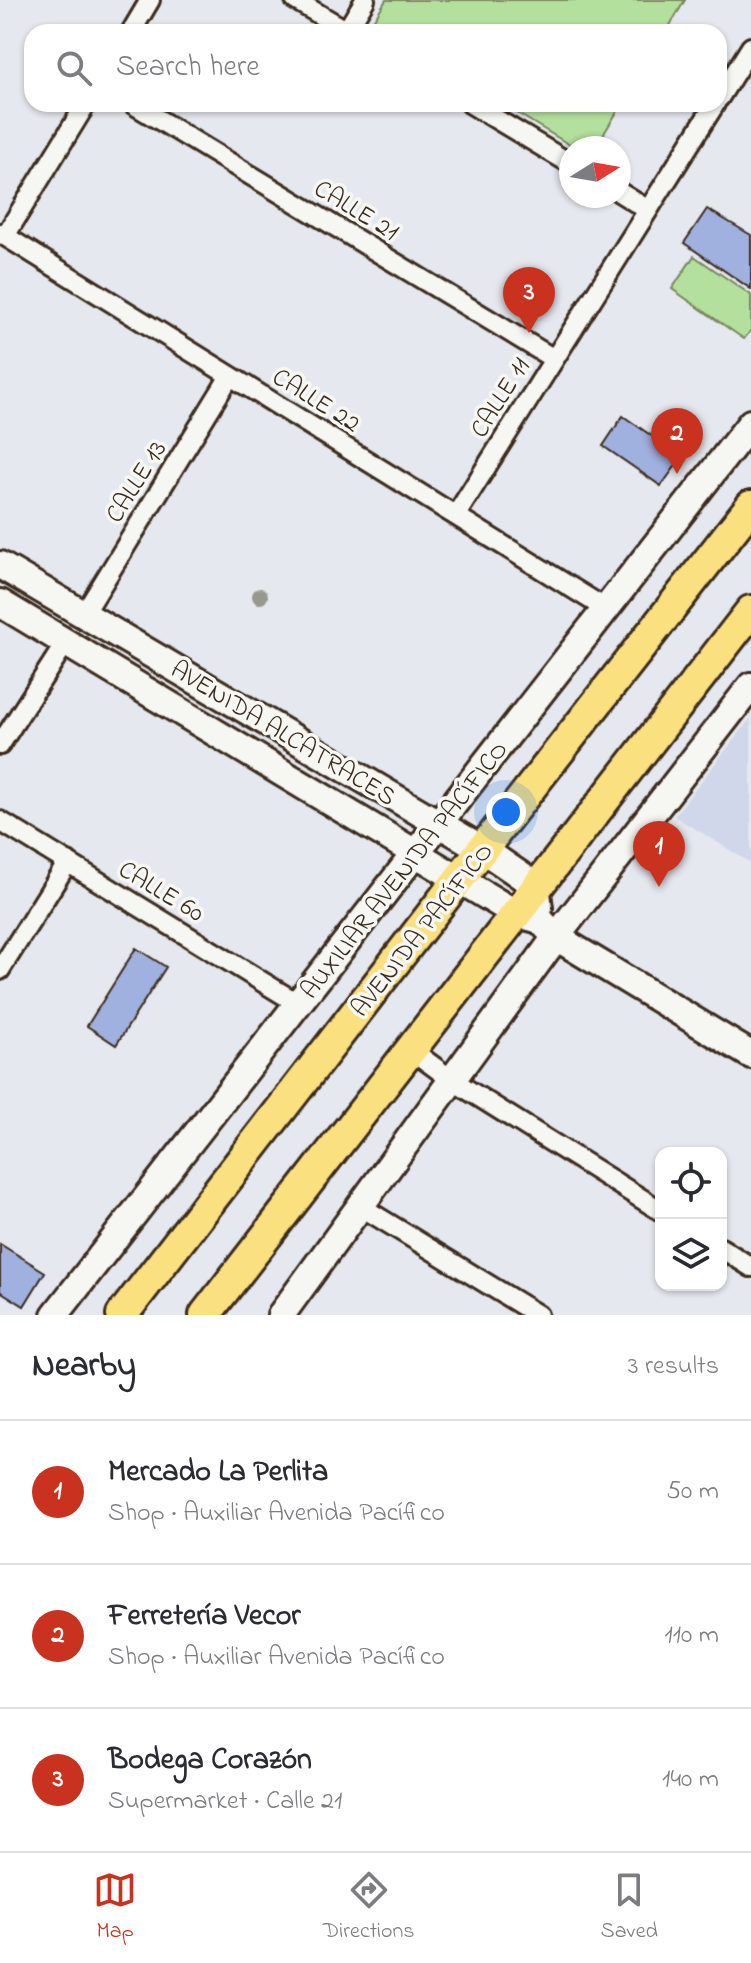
<!DOCTYPE html>
<meta charset="utf-8">
<style>
:root{--surface:#fff;--page:#f7f7f7;--text:#2b2b33;--muted:#7c7c81;--line:#e1e1e2;--accent:#c8321e}
body{margin:0;font-family:"Indie Flower",sans-serif;background:var(--page);color:var(--text)}
.controls{position:absolute;right:24px;bottom:24px;display:grid;overflow:hidden;border-radius:16px;box-shadow:0 2px 6px #0004}
.controls button{width:72px;height:72px;display:grid;place-items:center;padding:0;border:0;border-bottom:2px solid var(--line);background:var(--surface);color:var(--text);font:40px sans-serif}
.compass{position:absolute;left:559px;top:136px;width:72px;height:72px;border-radius:50%;background:var(--surface);box-shadow:0 2px 6px #0004;rotate:79deg}
.you{position:absolute;left:506px;top:812px;width:28px;height:28px;margin:-20px;border:6px solid #fff;border-radius:50%;background:#1a73e8;box-shadow:0 0 0 12px #1a73e833}
.badge{display:grid;place-items:center;width:52px;height:52px;border-radius:50%;background:var(--accent);color:#fff;font-size:26px;font-weight:700}
.pin{position:absolute;translate:-50% -66px;filter:drop-shadow(0 2px 4px #0008)}
.pin::after{content:'';position:absolute;top:42px;width:28px;height:24px;background:inherit;clip-path:polygon(0 0,100% 0,50% 100%)}
.list{margin:0;padding:0;list-style:none}
h2{display:flex;justify-content:space-between;align-items:center;height:104px;margin:0;padding:0 32px;font-size:34px}
h2 small{font-size:26px;font-weight:400;color:var(--muted)}
.list li{display:grid;grid-template-columns:52px 1fr auto;gap:24px;align-items:center;box-sizing:border-box;height:144px;padding:0 32px;border-top:2px solid var(--line)}
.list b{display:block;font-size:30px;white-space:nowrap}
.list p{margin:0;font-size:26px;white-space:nowrap;color:var(--muted)}
.list em{font-size:26px;font-style:normal;color:var(--muted)}
.icon{flex:none;width:44px;height:44px;fill:none;stroke:currentColor;stroke-width:2;stroke-linecap:round;stroke-linejoin:round}
.map{position:relative;flex:none;width:751px;height:1315px;overflow:hidden}
.search{position:absolute;background:var(--surface);box-shadow:0 2px 6px #0004;left:24px;right:24px;top:24px;height:88px;display:flex;align-items:center;gap:20px;box-sizing:border-box;padding:0 28px;border-radius:24px;color:var(--muted);font-size:30px}
.sheet{height:536px;background:var(--surface)}
nav{display:flex;justify-content:space-around;align-items:center;box-sizing:border-box;height:112px;border-top:2px solid var(--line);background:var(--surface);font-size:22px;color:var(--muted)}
nav a{display:grid;justify-items:center;gap:4px}
nav .on{color:var(--accent)}
.map>svg:first-child{display:block}
.built{fill:#d0d7ea}
.green{fill:#b4e09d;stroke:#78855e;stroke-width:2}
.building{fill:#a0b0df;stroke:#3b2a1e;stroke-width:2}
.lines{fill:none;stroke-linecap:round;stroke-linejoin:round}
.street-casing{stroke:#3b2a1e;stroke-width:24}
.secondary-casing{stroke:#3b2a1e;stroke-width:32}
.primary-casing{stroke:#3b2a1e;stroke-width:36}
.street{stroke:#f6f6f2;stroke-width:18}
.secondary{stroke:#f6f6f2;stroke-width:26}
.primary{stroke:#fbe080;stroke-width:30}
.tree{fill:#98998d}
.labels{text-anchor:middle;stroke-width:7;stroke-linejoin:round;paint-order:stroke}
.street-label{font-size:26px;fill:#3b2a1e;stroke:#f6f6f2}
</style>
<div class="map">
<svg width="751" height="1315" viewBox="0 0 751 1315">
<rect width="100%" height="100%" fill="#e5e8ee"/>
<filter id="ink" filterUnits="userSpaceOnUse"><feTurbulence type="fractalNoise" baseFrequency=".0125" numOctaves="2"/><feDisplacementMap in="SourceGraphic" scale="16" xChannelSelector="R" yChannelSelector="G"/><feConvolveMatrix kernelMatrix="1 2 1 2 8 2 1 2 1" color-interpolation-filters="sRGB"/></filter>
<g filter="url(#ink)">
<path class="built" d="M751 718V863L674 816Z"/>
<path class="green" d="M386 0H685L666 32H381L370 26Z
M502 104H622L595 148H575Z
M694 256 751 295V330L744 339 672 289Z"/>
<path class="building" d="M707 209 751 235V289L684 243Z
M623 416 682 457 661 486 603 446Z
M136 948 166 967 116 1045 87 1026Z
M0 1244 45 1272 24 1306 0 1291Z"/>
<g class="lines">
<defs>
<path id="street" d="M295 0 349 32
M347 30 365 0
M131 32 150 0
M719 98 751 47
M133 104 554 359
M471 104 571 164
M619 192 648 210
M0 233 606 609
M5 236 86 104
M456 515 715 104
M84 614 230 376
M0 745 66 642
M0 821 297 1003
M0 970 68 862
M410 1049 452 1080 661 1211
M360 1206 538 1315
M721 1248 751 1267"/>
<path id="secondary" d="M0 565 482 849 536 886 539 908
M0 603 515 913 540 920 556 937 751 1055
M55 1315 751 423
M281 1315 556 937 751 686"/>
<path id="primary" d="M122 1315 459 879 751 506
M205 1315 751 611"/>
</defs>
<use href="#street" class="street-casing"/>
<use href="#secondary" class="secondary-casing"/>
<use href="#primary" class="primary-casing"/>
<use href="#street" class="street"/>
<use href="#secondary" class="secondary"/>
<use href="#primary" class="primary"/>
</g>
<circle class="tree" cx="260" cy="596" r="8"/>
</g>
<g class="labels">
<g class="street-label">
<text transform="translate(357 209) rotate(31)" y="9">CALLE 21</text>
<text transform="translate(499 397) rotate(-58)" y="9">CALLE 11</text>
<text transform="translate(317 399) rotate(32)" y="9">CALLE 22</text>
<text transform="translate(135 481) rotate(-58)" y="9">CALLE 13</text>
<text transform="translate(284 732) rotate(31)" y="9">AVENIDA ALCATRACES</text>
<text transform="translate(403 869) rotate(-52)" y="9">AUXILIAR AVENIDA PACÍFICO</text>
<text transform="translate(162 890) rotate(31)" y="9">CALLE 60</text>
<text transform="translate(421 929) rotate(-52)" y="9">AVENIDA PACÍFICO</text>
</g>
</g>
</svg>
<div class="controls">
<button><svg class="icon" aria-label="locate" viewBox="0 0 24 24"><circle cx="12" cy="12" r="6"/><path d="M12 2v4M12 18v4M2 12h4M18 12h4"/></svg></button>
<button><svg class="icon" aria-label="layers" viewBox="0 0 24 24"><path d="M12 4l9 5-9 5-9-5zM3 14l9 5 9-5"/></svg></button>
</div>
<svg class="compass" viewBox="-18 -18 36 36"><path d="M0-13l5 13h-10z" fill="#e53935"/><path d="M0 13l5-13h-10z" fill="#7c7c81"/></svg>
<div class="you"></div>
<div class="pin badge" style="left:659px;top:887px">1</div>
<div class="pin badge" style="left:677px;top:474px">2</div>
<div class="pin badge" style="left:529px;top:333px">3</div>
<div class="search"><svg class="icon" aria-label="search" viewBox="0 0 24 24"><circle cx="10" cy="10" r="6"/><path d="M15 15l6 6"/></svg>Search here</div>
</div>
<section class="sheet">
<h2>Nearby<small>3 results</small></h2>
<ul class="list">
<li><span class="badge">1</span><div><b>Mercado La Perlita</b><p>Shop · Auxiliar Avenida Pacífico</p></div><em>50 m</em></li>
<li><span class="badge">2</span><div><b>Ferretería Vecor</b><p>Shop · Auxiliar Avenida Pacífico</p></div><em>110 m</em></li>
<li><span class="badge">3</span><div><b>Bodega Corazón</b><p>Supermarket · Calle 21</p></div><em>140 m</em></li>
</ul>
</section>
<nav>
<a class="on"><svg class="icon" aria-label="map" viewBox="0 0 24 24"><path d="M3 6l6-2 6 2 6-2v14l-6 2-6-2-6 2zM9 4v14M15 6v14"/></svg>Map</a>
<a><svg class="icon" aria-label="directions" viewBox="0 0 24 24"><path d="M12 3l9 9-9 9-9-9zM9 14v-3h6M13 9l2 2-2 2"/></svg>Directions</a>
<a><svg class="icon" aria-label="saved" viewBox="0 0 24 24"><path d="M7 4h10v16l-5-4-5 4z"/></svg>Saved</a>
</nav>
